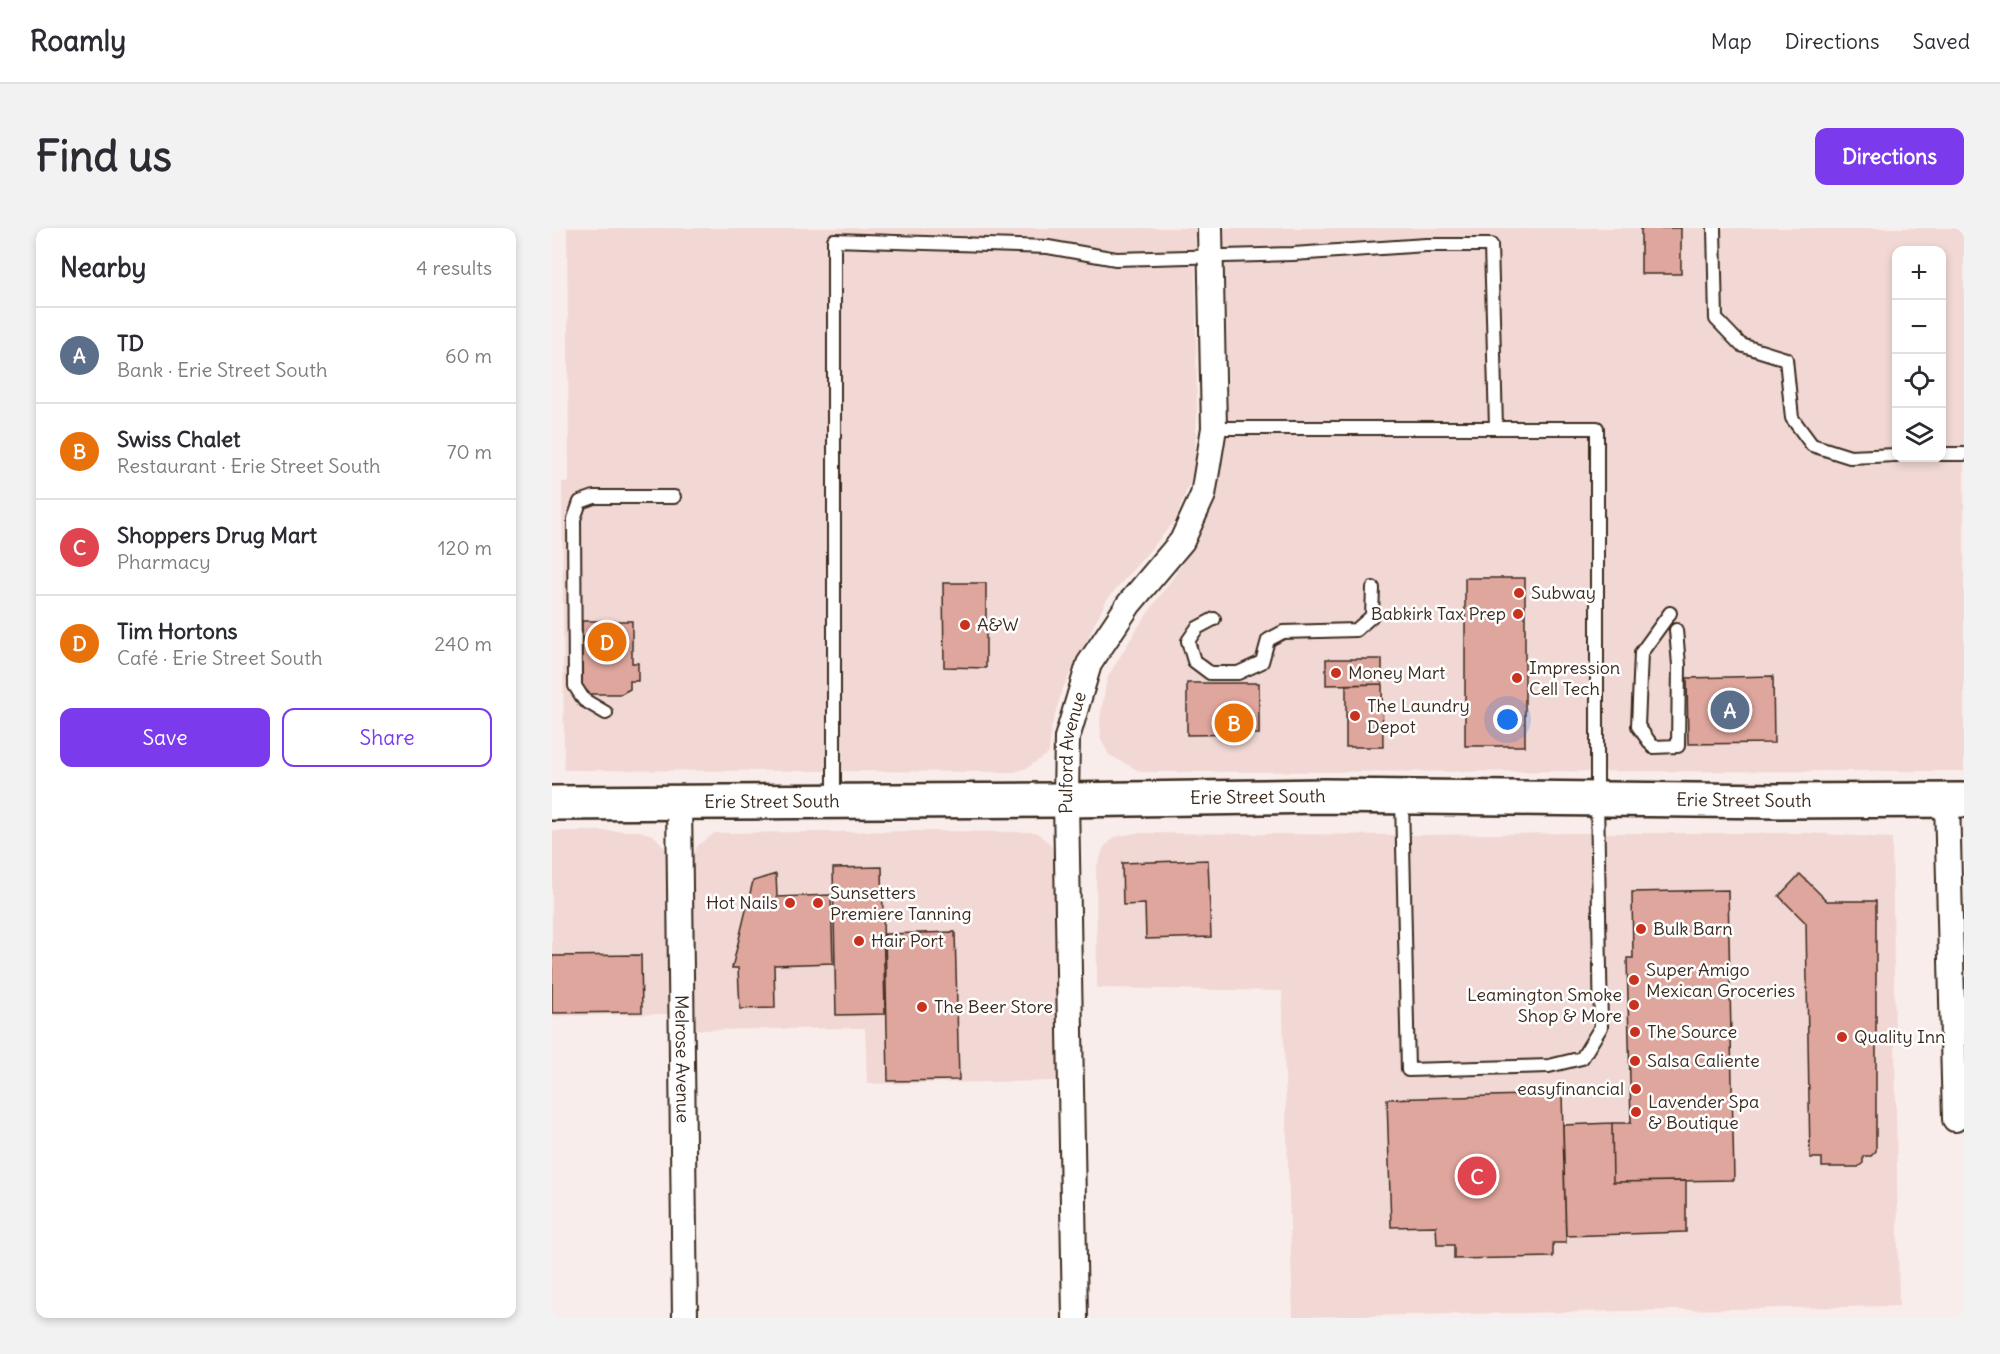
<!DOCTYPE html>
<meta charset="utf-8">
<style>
:root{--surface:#fff;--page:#f2f2f3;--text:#2b2b33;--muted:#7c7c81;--line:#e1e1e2;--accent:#7c3aed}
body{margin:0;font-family:Delius,sans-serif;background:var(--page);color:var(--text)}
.controls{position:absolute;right:18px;top:18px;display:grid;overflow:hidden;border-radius:12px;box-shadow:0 3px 9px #0003}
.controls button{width:54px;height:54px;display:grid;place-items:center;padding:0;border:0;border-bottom:2px solid var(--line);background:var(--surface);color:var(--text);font:30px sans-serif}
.you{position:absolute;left:956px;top:492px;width:21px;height:21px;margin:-15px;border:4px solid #fff;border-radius:50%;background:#1a73e8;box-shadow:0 0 0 9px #1a73e833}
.badge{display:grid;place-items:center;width:39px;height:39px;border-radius:50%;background:var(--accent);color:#fff;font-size:20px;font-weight:700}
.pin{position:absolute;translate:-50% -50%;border:3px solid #fff;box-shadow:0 2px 6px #0006}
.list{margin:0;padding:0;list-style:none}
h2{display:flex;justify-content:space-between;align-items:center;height:78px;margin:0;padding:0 24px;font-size:26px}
h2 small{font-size:20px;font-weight:400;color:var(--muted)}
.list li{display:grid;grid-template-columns:39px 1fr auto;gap:18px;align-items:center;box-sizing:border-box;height:96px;padding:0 24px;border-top:2px solid var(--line)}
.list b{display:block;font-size:22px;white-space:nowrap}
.list p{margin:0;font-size:20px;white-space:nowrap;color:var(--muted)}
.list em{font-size:20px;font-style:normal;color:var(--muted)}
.actions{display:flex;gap:12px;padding:18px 24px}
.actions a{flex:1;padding:14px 0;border:2px solid var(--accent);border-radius:12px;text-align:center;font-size:21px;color:var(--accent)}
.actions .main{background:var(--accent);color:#fff}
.icon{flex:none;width:33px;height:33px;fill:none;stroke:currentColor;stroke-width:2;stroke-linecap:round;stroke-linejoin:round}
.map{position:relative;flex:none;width:1412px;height:1090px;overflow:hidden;border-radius:12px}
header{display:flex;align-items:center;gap:36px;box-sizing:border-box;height:84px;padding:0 30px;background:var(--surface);border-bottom:2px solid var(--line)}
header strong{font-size:28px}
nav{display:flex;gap:33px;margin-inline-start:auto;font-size:21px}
.intro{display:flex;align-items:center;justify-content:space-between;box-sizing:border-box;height:144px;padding:0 36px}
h1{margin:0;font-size:42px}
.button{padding:15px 27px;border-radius:12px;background:var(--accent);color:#fff;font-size:21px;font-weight:700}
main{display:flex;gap:36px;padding:0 36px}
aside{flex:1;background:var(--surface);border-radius:12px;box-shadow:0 3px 9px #0003}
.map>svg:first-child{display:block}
.built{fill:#f1d8d4;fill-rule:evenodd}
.building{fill:#dfa69d;stroke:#3b2a1e;stroke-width:1.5}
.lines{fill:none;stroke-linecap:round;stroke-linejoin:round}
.lane-casing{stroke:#3b2a1e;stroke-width:16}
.street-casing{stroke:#3b2a1e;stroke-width:28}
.secondary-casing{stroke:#3b2a1e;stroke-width:38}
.lane{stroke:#fff;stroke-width:12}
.street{stroke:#fff;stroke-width:24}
.secondary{stroke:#fff;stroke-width:33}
.poi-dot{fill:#c8321e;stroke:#fff;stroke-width:2}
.labels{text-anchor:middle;stroke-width:5;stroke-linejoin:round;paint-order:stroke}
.poi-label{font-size:18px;fill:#3b2a1e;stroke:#fff;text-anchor:start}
.street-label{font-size:18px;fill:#3b2a1e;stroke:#fff}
</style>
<header>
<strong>Roamly</strong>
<nav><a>Map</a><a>Directions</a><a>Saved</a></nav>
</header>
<div class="intro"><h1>Find us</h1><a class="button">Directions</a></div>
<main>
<aside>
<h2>Nearby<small>4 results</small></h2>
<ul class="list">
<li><span class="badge" style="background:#5c6f8a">A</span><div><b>TD</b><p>Bank · Erie Street South</p></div><em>60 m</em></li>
<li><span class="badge" style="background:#e8710a">B</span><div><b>Swiss Chalet</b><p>Restaurant · Erie Street South</p></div><em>70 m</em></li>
<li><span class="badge" style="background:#e0444e">C</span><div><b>Shoppers Drug Mart</b><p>Pharmacy</p></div><em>120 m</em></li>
<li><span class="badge" style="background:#e8710a">D</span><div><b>Tim Hortons</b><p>Café · Erie Street South</p></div><em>240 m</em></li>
</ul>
<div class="actions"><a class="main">Save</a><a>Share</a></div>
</aside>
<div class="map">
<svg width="1412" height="1090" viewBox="0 0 1412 1090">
<rect width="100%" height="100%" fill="#f9edeb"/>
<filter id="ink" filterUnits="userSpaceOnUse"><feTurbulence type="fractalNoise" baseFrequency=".0167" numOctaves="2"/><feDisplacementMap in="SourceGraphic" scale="12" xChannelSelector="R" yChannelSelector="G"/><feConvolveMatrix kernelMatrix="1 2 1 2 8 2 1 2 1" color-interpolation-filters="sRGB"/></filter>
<g filter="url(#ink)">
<path class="built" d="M15 0H643L645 190 642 243 623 293 554 373 510 462 499 501 497 525 475 540 463 544 12 542 10 254H17Z
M672 0H1412V543L589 544 557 527 549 512 548 491 555 450 586 399 631 335 653 293 668 248 676 163ZM1344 22H1390V230H1344Z
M0 603H87L101 607 108 614 116 625 119 786 0 788Z
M374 603 484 604 497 615 506 629 509 853 315 856 313 800 144 802 139 630 147 616 163 605Z
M583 605 864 607 1013 605H1258L1340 610 1347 1078 741 1089 730 763 545 760 544 640 552 619 563 609Z"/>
<path class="building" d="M1089 0H1129V46H1089Z
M913 350H973V518H913Z
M391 355H434V440L392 439Z
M30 393H80V435H86V453H78V461L69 466H38L30 458Z
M774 431H830V456L774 457Z
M1221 448 1222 515 1136 516 1135 450Z
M635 455H707V506L635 507Z
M830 456 831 519H794V457Z
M656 632 659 709 594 711 593 676 571 677 570 635Z
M330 639 333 786 284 787 281 640Z
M224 646 225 669 279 667 281 735 222 737 223 780 188 781 186 740H180L201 653Z
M1248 646 1275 673H1324V923L1319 928H1311V935L1306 939H1270V930H1258L1254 695 1227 668Z
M1176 662 1182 952 1061 954 1060 895H1079L1075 730H1081L1080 664Z
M403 704 407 852 336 853 333 706Z
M89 727 90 784 0 785V728Z
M1010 866 1014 1015H1001V1029L902 1031V1017H885L884 998 839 999 835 871Z
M1060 895 1061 954 1134 953V1004L1014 1008 1011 897Z"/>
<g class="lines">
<defs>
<path id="lane" d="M1162 0 1164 91 1189 117 1234 131 1240 190 1260 217 1298 229 1344 227
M662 200H1045V570L1049 799 1030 830 997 838 856 842 850 571
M1390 226H1412
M1118 385 1089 425 1086 498 1101 519 1126 518 1127 437 1124 402
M662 391 645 400 636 413 642 433 658 445H686L710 434 716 412 731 404 804 402 820 388 821 360
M54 485 32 472 23 458 22 291 28 274 42 269H122
M282 571V12L496 19 564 31 741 26 874 17H939L944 199"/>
<g id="street">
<path d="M1395 572 1403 891"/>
<path id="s1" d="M127 573 133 1090"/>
<path id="s2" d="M523 1090 514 572 515 510 537 436 577 376 630 313 651 267 662 200 658 0"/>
</g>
<g id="secondary">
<path id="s3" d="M0 575 514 572 772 568 1228 573 1412 572"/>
</g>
</defs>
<use href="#lane" class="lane-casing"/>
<use href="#street" class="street-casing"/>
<use href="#secondary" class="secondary-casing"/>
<use href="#lane" class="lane"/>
<use href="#street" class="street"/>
<use href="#secondary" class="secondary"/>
</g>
</g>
<g class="poi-dot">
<circle cx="967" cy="365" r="6"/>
<circle cx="966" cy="386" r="6"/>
<circle cx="413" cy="397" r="6"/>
<circle cx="784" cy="445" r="6"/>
<circle cx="965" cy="450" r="6"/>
<circle cx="803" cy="488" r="6"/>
<circle cx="238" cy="675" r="6"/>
<circle cx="266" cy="675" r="6"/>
<circle cx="1089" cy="701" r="6"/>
<circle cx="307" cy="713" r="6"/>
<circle cx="1082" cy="752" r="6"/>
<circle cx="1082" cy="777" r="6"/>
<circle cx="370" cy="779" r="6"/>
<circle cx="1083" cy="804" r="6"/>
<circle cx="1290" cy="809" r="6"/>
<circle cx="1083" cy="833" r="6"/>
<circle cx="1084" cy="861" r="6"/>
<circle cx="1084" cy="884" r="6"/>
</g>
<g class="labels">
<g class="poi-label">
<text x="979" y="371">Subway</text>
<text x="954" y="392" text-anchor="end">Babkirk Tax Prep</text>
<text x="425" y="403">A&amp;W</text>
<text x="977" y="446">Impression<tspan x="977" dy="21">Cell Tech</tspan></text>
<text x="796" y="451">Money Mart</text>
<text x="815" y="484">The Laundry<tspan x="815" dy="21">Depot</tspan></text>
<text x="278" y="671">Sunsetters<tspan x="278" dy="21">Premiere Tanning</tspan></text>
<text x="226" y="681" text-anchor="end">Hot Nails</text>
<text x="1101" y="707">Bulk Barn</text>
<text x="319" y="719">Hair Port</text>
<text x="1094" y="748">Super Amigo<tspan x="1094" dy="21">Mexican Groceries</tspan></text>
<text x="1070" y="773" text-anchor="end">Leamington Smoke<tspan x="1070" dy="21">Shop &amp; More</tspan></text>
<text x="382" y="785">The Beer Store</text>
<text x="1095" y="810">The Source</text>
<text x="1302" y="815">Quality Inn</text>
<text x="1095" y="839">Salsa Caliente</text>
<text x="1072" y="867" text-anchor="end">easyfinancial</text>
<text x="1096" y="880">Lavender Spa<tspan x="1096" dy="21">&amp; Boutique</tspan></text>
</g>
<g class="street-label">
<text dy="6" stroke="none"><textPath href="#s2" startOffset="566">Pulford Avenue</textPath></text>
<text dy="6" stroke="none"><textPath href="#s3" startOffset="706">Erie Street South</textPath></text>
<text dy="6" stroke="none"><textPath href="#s3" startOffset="1192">Erie Street South</textPath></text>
<text dy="6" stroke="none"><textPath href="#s3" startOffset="220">Erie Street South</textPath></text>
<text dy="6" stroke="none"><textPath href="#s1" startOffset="258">Melrose Avenue</textPath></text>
</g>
</g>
</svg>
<div class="controls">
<button>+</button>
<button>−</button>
<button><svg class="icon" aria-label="locate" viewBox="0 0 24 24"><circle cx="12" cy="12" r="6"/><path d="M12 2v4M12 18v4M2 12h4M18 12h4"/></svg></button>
<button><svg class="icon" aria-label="layers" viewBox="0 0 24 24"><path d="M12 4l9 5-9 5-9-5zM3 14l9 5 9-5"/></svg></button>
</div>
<div class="you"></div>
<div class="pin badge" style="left:1178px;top:482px;background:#5c6f8a">A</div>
<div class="pin badge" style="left:682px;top:495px;background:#e8710a">B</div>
<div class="pin badge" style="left:925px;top:948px;background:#e0444e">C</div>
<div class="pin badge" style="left:55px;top:414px;background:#e8710a">D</div>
</div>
</main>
